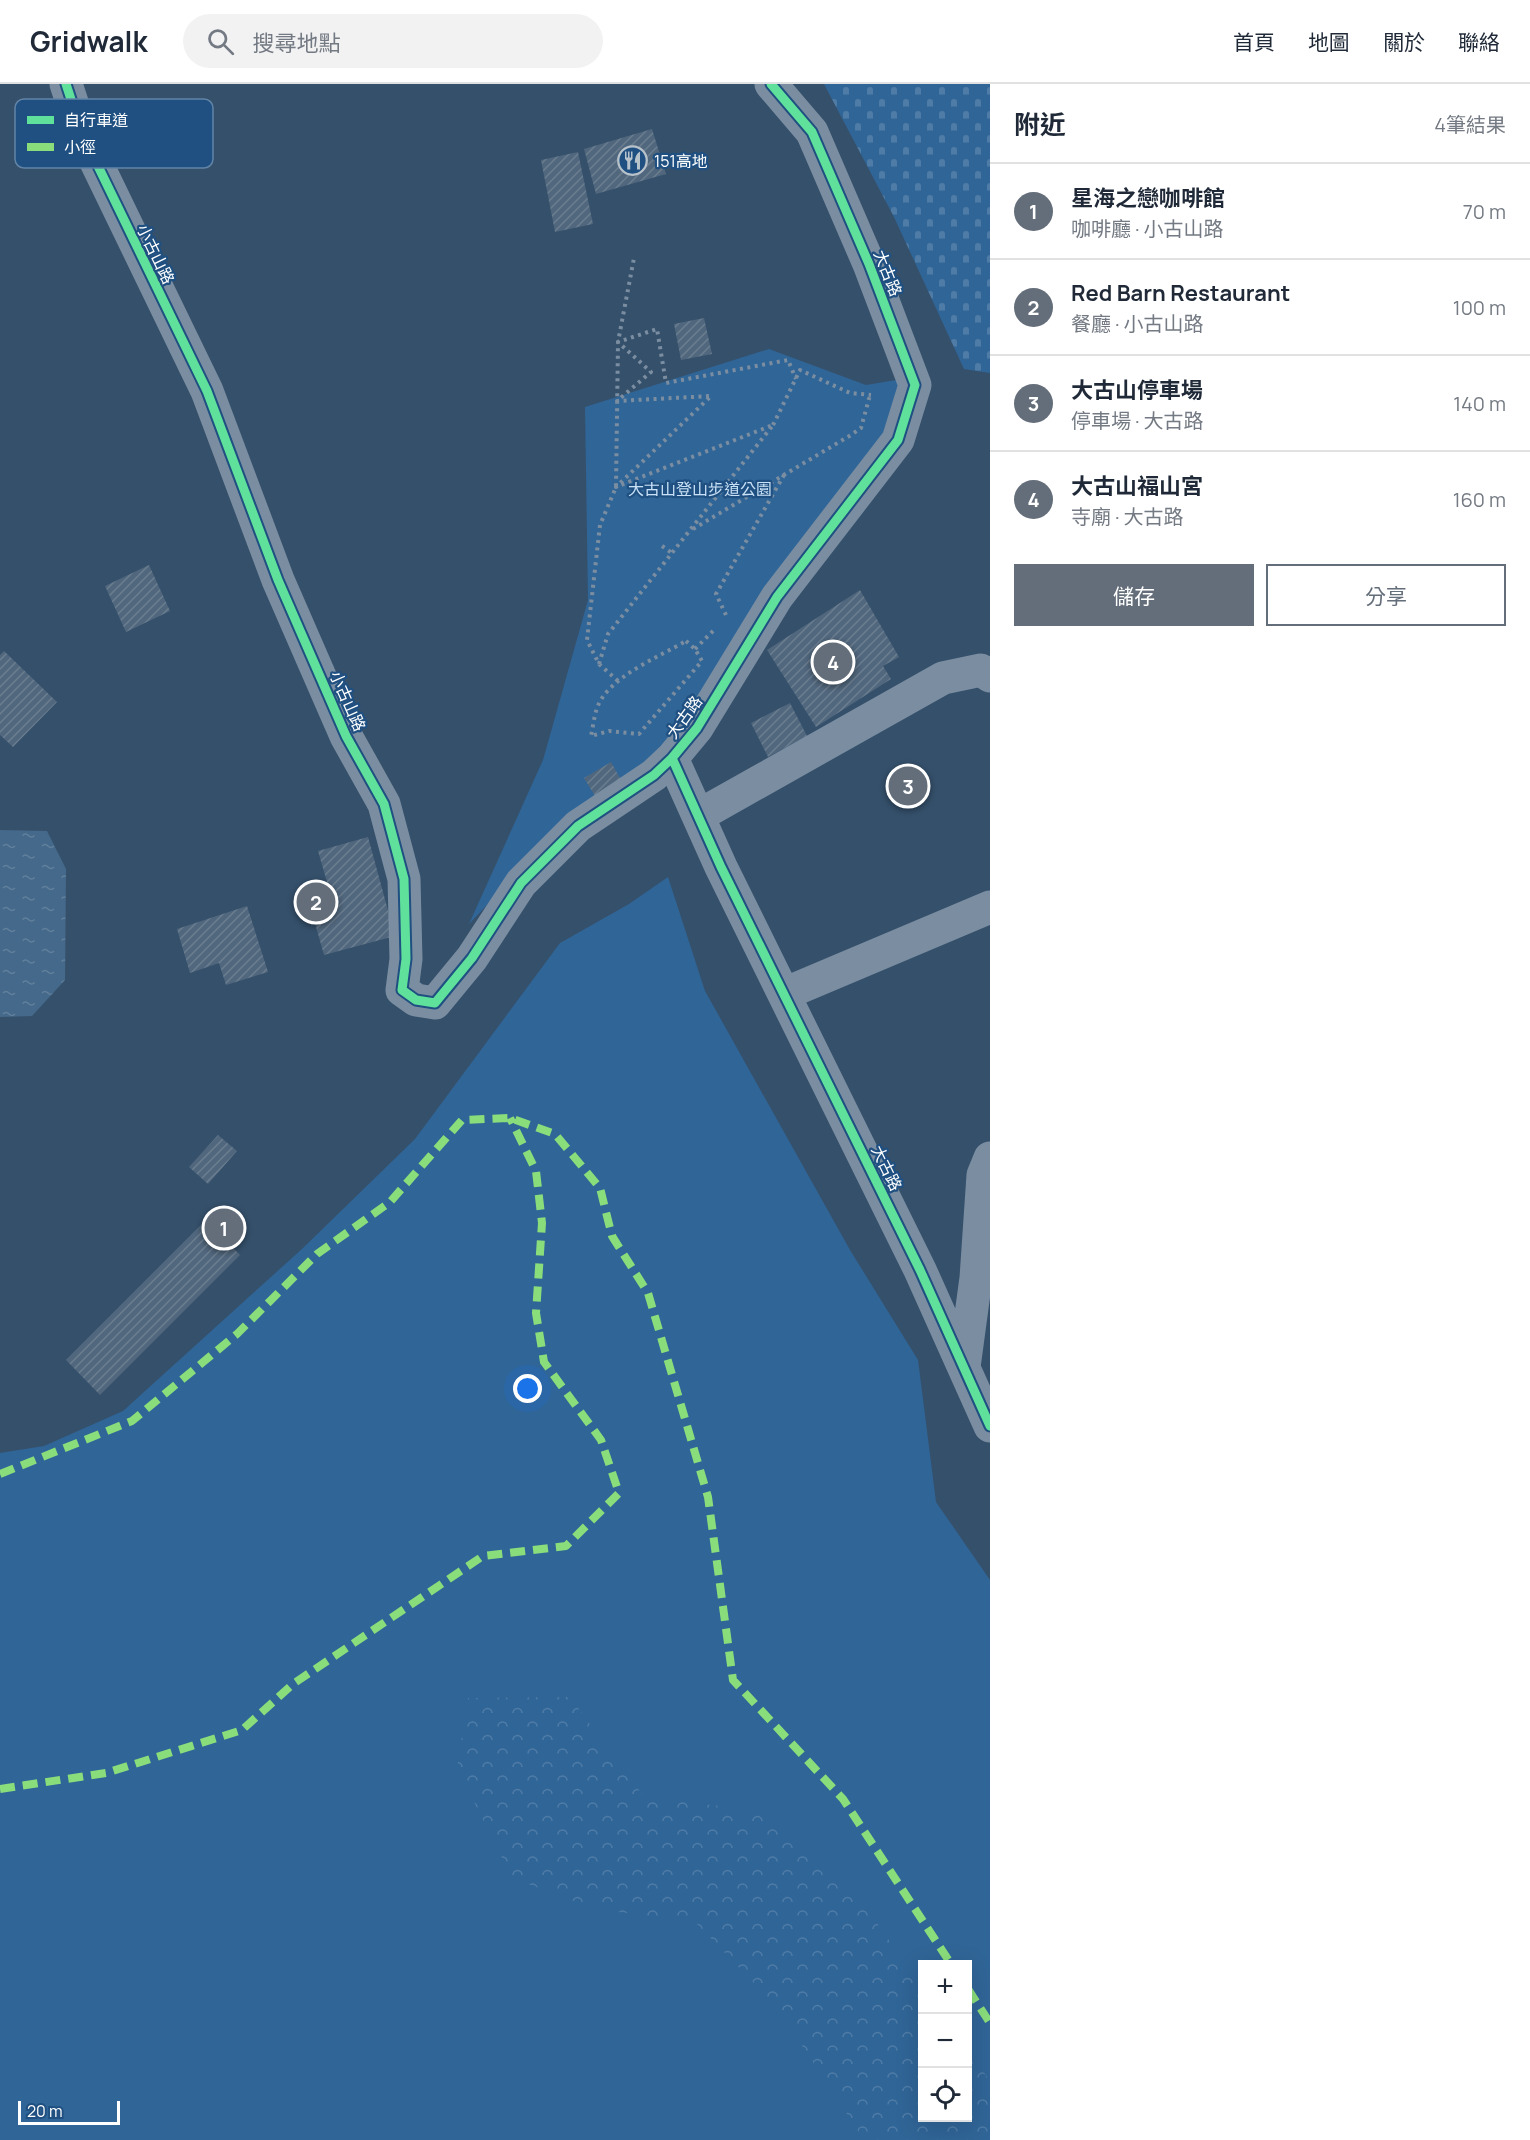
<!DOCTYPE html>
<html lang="zh-TW">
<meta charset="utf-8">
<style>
:root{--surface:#fff;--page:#f2f2f3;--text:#1f2937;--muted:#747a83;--line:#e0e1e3;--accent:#646e7a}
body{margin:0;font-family:Manrope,"Noto Sans TC",sans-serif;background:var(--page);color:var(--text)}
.controls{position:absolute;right:18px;bottom:18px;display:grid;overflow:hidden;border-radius:0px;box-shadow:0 6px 24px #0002}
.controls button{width:54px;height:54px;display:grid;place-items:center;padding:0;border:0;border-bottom:2px solid var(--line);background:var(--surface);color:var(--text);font:30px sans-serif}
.scale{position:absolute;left:18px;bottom:15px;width:102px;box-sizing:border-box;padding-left:6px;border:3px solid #fff;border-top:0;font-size:16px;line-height:21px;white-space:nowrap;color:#fff;-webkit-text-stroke:4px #1f5081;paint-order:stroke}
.you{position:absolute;left:528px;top:1305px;width:21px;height:21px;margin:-15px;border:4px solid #fff;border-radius:50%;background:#1a73e8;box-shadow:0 0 0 9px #1a73e833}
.badge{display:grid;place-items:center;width:39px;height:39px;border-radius:50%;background:var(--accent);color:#fff;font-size:20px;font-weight:700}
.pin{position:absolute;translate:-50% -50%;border:3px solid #fff;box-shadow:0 2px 6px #0006}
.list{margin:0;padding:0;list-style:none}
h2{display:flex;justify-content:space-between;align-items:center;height:78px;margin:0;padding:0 24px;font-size:26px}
h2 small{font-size:20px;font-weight:400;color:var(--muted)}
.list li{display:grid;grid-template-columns:39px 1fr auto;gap:18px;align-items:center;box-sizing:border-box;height:96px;padding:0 24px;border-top:2px solid var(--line)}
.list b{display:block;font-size:22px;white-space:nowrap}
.list p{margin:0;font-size:20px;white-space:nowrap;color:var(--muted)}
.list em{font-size:20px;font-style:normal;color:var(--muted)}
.actions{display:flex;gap:12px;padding:18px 24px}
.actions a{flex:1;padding:14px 0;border:2px solid var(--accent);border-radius:0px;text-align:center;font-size:21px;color:var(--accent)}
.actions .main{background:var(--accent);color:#fff}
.icon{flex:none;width:33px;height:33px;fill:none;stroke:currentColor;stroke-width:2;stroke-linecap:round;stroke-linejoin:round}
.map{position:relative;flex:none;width:990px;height:2056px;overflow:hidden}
header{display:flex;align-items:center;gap:36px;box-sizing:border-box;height:84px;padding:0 30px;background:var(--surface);border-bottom:2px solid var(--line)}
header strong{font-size:28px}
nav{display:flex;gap:33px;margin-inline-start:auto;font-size:21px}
.search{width:420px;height:54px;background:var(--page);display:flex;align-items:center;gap:15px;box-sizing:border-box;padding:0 21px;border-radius:33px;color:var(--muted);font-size:22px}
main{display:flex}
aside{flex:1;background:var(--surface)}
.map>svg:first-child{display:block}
.green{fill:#306597;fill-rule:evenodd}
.forest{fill:url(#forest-crowns)}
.cemetery{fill:url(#cemetery-stones)}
.water{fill:url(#water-ripples)}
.building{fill:url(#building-hatch)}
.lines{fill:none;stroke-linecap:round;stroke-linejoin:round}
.path{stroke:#7b8ea1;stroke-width:4;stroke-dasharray:3 4.5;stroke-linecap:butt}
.minor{stroke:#7b8ea1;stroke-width:33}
.quiet{stroke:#8add7b;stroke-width:8;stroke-dasharray:15 8;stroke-linecap:butt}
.cycleway-casing{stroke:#1f5081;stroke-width:13}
.cycleway{stroke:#60e19b;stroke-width:9}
.labels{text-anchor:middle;stroke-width:4.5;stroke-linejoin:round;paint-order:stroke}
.poi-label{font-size:16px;fill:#fff;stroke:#1f5081;text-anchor:start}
.street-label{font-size:16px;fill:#fff;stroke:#1f5081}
.park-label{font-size:16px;fill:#c9e1f6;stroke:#1f5081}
.key{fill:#1f5081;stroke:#6284a7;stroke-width:1.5}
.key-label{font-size:16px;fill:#fff}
</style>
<header>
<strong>Gridwalk</strong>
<div class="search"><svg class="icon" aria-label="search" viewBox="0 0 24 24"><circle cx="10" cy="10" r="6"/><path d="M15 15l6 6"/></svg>搜尋地點</div>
<nav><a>首頁</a><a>地圖</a><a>關於</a><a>聯絡</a></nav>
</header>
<main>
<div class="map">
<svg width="990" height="2056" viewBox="0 0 990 2056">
<defs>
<pattern id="forest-crowns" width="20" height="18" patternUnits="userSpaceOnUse" patternTransform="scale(1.5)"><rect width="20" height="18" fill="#306597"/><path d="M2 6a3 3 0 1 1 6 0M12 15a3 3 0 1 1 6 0" fill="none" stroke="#4f7ca7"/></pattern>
<pattern id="cemetery-stones" width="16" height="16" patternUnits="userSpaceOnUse" patternTransform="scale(1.5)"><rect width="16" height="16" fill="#306597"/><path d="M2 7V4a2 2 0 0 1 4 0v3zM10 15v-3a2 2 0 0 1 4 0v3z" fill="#4f7ca7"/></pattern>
<pattern id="water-ripples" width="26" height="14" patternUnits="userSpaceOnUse" patternTransform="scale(1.5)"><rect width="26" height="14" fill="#45698b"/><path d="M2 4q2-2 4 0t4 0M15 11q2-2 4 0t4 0" fill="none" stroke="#61809c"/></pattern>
<pattern id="building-hatch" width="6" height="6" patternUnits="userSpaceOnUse" patternTransform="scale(1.5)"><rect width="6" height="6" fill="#51677d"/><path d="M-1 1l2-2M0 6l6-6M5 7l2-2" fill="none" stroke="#6b7e90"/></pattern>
</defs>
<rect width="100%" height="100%" fill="#35506b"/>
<path class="green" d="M769 265 866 301 902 295 886 356 667 666 577 727 469 840 543 676 588 516 585 323Z
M668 793 705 907 850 1166 918 1276 936 1418 990 1496V2056H0V1369L44 1362 123 1327 303 1164 415 1055 560 859 629 820ZM922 1880H968V2034H922Z"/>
<path class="forest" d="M570 1613 644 1713 753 1726 872 1832 922 1903V2034H968V1966L990 1997V2056H864L776 1922 695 1838 595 1825 512 1794 457 1684 468 1614Z"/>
<path class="cemetery" d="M824 0H990V289L964 285 894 133Z"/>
<path class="water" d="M0 746 47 747 66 785 65 896 32 932 0 933Z"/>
<path class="building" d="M652 45 666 90 596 110 584 65Z
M578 68 593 140 555 148 541 76Z
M704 234 712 270 681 276 674 240Z
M149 481 170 527 126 548 105 502Z
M860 506 899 573 883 582 891 595 816 643 767 566Z
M4 567 57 618 13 663 0 651V571Z
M790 619 807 652 768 673 751 639Z
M611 678 621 696 595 712 584 694Z
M368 753 395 852 324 871 307 811 329 805 318 767Z
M247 822 268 888 226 901 219 879 190 889 177 845Z
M218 1051 237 1067 208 1100 189 1083Z
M206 1136 240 1171 100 1311 66 1276Z"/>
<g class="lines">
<path class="path" d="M773 341 800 286 850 309 871 311
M693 445 851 351 861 344 870 311
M662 462 672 469
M726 531 716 510 784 391
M686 557 695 565 702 577 639 650 609 647 591 652C593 643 594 633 597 624 608 593 659 573 686 557Z
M695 565 716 544
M599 580 608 550 773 341 616 403 711 312 617 317 651 288 618 258 657 245 666 299 788 276 796 295
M618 597 599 580 587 556 600 441 616 403 618 258 634 174"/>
<path class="minor" d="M66 0 82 49 207 307 278 496 346 652 384 720 404 795 406 875 402 906 416 916 435 919 472 874 521 799 578 742 654 691 672 674
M771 0 812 48 869 180 915 301 898 356 777 513 697 644 672 674 721 783 920 1186 990 1342
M698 732 943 594 981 586 990 592
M784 910 990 823
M964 1283 976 1194 983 1091 990 1074"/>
<path class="quiet" d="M0 1390 132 1337 237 1250 317 1170 390 1118 462 1036 510 1034 555 1050 600 1104 612 1152 648 1209 708 1413 733 1596 843 1715 951 1880
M0 1705 106 1689 242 1646 293 1600 483 1472 566 1462 619 1409 601 1356 544 1278 536 1229 542 1139 536 1087 510 1034
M968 1905 990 1939"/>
<defs>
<path id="cycleway" d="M66 0 82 49 207 307 278 496 346 652 384 720 404 795 406 875 402 906 416 916 435 919 472 874 521 799 578 742 654 691 672 674
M771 0 812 48 869 180 915 301 898 356 777 513 697 644 672 674 721 783 920 1186 990 1342"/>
</defs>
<use href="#cycleway" class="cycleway-casing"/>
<use href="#cycleway" class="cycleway"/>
</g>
<defs>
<symbol id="restaurant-ring" viewBox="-11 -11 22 22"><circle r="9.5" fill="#1f5081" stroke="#b8c2cb" stroke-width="1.5"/><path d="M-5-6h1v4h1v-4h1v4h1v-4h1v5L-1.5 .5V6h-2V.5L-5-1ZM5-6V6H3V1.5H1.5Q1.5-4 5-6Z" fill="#b8c2cb"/></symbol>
</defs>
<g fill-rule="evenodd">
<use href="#restaurant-ring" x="616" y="60" width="33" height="33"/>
</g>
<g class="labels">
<g class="poi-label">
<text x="654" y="83">151高地</text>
</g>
<g class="street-label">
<text transform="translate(156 170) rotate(64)" y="6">小古山路</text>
<text transform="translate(888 189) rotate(68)" y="6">大古路</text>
<text transform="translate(348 617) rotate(66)" y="6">小古山路</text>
<text transform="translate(684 633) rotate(-54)" y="6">大古路</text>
<text transform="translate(887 1084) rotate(64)" y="6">大古路</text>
</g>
<g class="park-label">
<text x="700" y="411">大古山登山步道公園</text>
</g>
</g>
<rect x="15" y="15" width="198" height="69" rx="9" class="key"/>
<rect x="27" y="32" width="27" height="8" fill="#60e19b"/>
<rect x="27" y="59" width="27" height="8" fill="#8add7b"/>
<g class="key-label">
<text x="64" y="42">自行車道</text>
<text x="64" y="69">小徑</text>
</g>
</svg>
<div class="controls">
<button>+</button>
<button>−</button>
<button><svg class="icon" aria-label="locate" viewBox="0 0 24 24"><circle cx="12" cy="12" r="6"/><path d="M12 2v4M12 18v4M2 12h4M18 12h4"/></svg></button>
</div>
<div class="scale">20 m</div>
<div class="you"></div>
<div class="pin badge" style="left:224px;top:1144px">1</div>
<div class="pin badge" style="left:316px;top:818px">2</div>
<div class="pin badge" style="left:908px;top:702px">3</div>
<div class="pin badge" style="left:833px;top:578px">4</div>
</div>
<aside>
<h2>附近<small>4筆結果</small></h2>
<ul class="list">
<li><span class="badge">1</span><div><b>星海之戀咖啡館</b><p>咖啡廳 · 小古山路</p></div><em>70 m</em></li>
<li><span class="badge">2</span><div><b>Red Barn Restaurant</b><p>餐廳 · 小古山路</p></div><em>100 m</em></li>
<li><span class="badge">3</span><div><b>大古山停車場</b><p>停車場 · 大古路</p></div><em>140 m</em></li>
<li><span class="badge">4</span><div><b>大古山福山宮</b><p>寺廟 · 大古路</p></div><em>160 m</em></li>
</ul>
<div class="actions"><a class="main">儲存</a><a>分享</a></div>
</aside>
</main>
